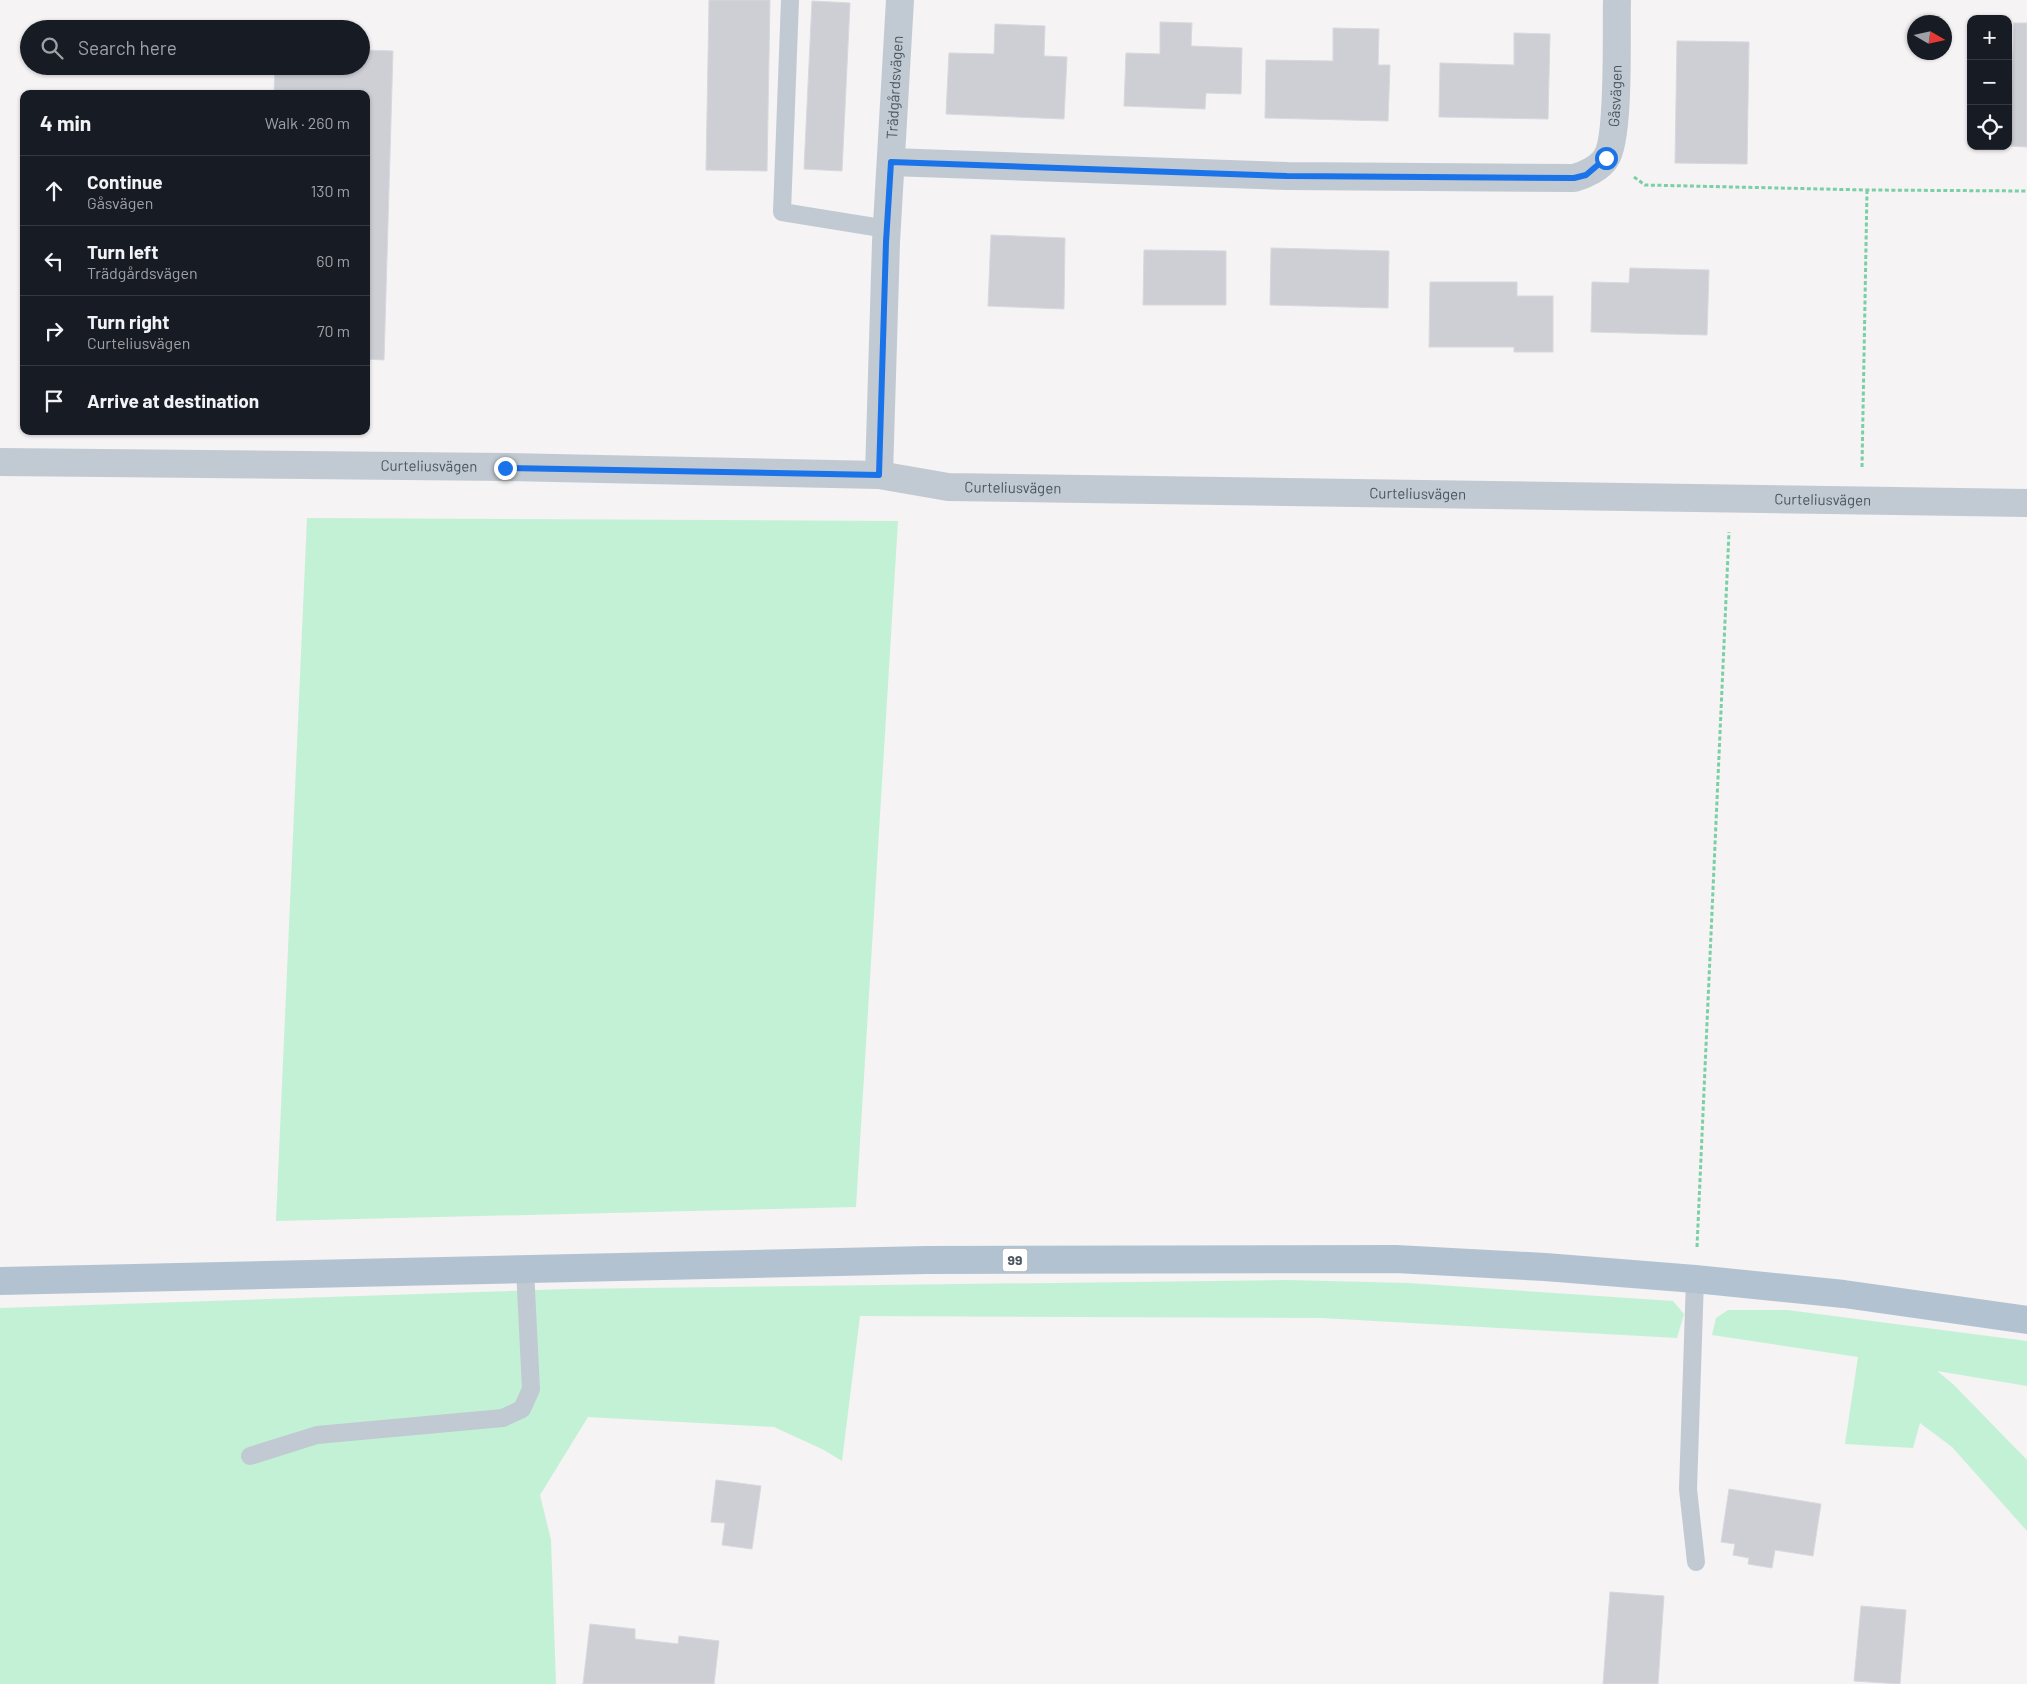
<!DOCTYPE html>
<meta charset="utf-8">
<style>
:root{--surface:#171b24;--page:#20242c;--text:#f1f3f6;--muted:#9ea1a6;--line:#363941}
body{margin:0;font-family:Barlow,sans-serif;background:var(--page);color:var(--text)}
.controls{position:absolute;right:15px;top:15px;display:grid;overflow:hidden;border-radius:10px;box-shadow:0 1px 4px #0004}
.controls button{width:45px;height:45px;display:grid;place-items:center;padding:0;border:0;border-bottom:1px solid var(--line);background:var(--surface);color:var(--text);font:25px sans-serif}
.compass{position:absolute;left:1907px;top:15px;width:45px;height:45px;border-radius:50%;background:var(--surface);box-shadow:0 1px 4px #0004;rotate:99deg}
.stop{position:absolute;width:15px;height:15px;margin:-11px;border:4px solid #1a73e8;border-radius:50%;background:#fff}
.stop.end{background:#1a73e8;border-color:#fff;box-shadow:0 1px 5px #0008}
.list{margin:0;padding:0;list-style:none}
h2{display:flex;justify-content:space-between;align-items:center;height:65px;margin:0;padding:0 20px;font-size:21px}
h2 small{font-size:16px;font-weight:400;color:var(--muted)}
.list li{display:grid;grid-template-columns:32px 1fr auto;gap:15px;align-items:center;box-sizing:border-box;height:70px;padding:0 20px;border-top:1px solid var(--line)}
.list b{display:block;font-size:19px;white-space:nowrap}
.list p{margin:0;font-size:16px;white-space:nowrap;color:var(--muted)}
.list em{font-size:16px;font-style:normal;color:var(--muted)}
.icon{flex:none;width:28px;height:28px;fill:none;stroke:currentColor;stroke-width:2;stroke-linecap:round;stroke-linejoin:round}
.map{position:relative;flex:none;width:2027px;height:1684px;overflow:hidden}
.search{position:absolute;background:var(--surface);box-shadow:0 1px 4px #0004;left:20px;top:20px;width:350px;height:55px;display:flex;align-items:center;gap:12px;box-sizing:border-box;padding:0 18px;border-radius:28px;color:var(--muted);font-size:19px}
.panel{position:absolute;background:var(--surface);box-shadow:0 1px 4px #0004;left:20px;top:90px;width:350px;height:345px;border-radius:10px}
.map>svg:first-child{display:block}
.green{fill:#c3f1d5}
.building{fill:#cdcfd5;stroke:#d7d9de}
.lines{fill:none;stroke-linecap:round;stroke-linejoin:round}
.path{stroke:#7ad0a6;stroke-width:3;stroke-dasharray:4 2.5;stroke-linecap:butt}
.lane{stroke:#c1cad2;stroke-width:18}
.street{stroke:#c1cad2;stroke-width:28}
.primary{stroke:#b3c2d1;stroke-width:28}
.route{stroke:#1a73e8;stroke-width:6}
.labels{text-anchor:middle;stroke-width:4.5;stroke-linejoin:round;paint-order:stroke}
.shield{fill:#fff;stroke:#808990;stroke-width:1}
.shield-label{font-size:14px;font-weight:bold;fill:#4a5661}
.street-label{font-size:15px;fill:#4a5661;stroke:#fff}
</style>
<div class="map">
<svg width="2027" height="1684" viewBox="0 0 2027 1684">
<rect width="100%" height="100%" fill="#f5f3f3"/>
<path class="green" d="M307 518 898 521 856 1207 276 1221Z
M1287 1280 1408 1283 1673 1301 1684 1314 1677 1338 1322 1318 860 1316 842 1461 824 1450 774 1427 588 1417 540 1495 551 1540 556 1684H0V1308L568 1289Z
M1728 1310H1787L2027 1341V1386L1937 1371 1953 1384 2027 1460V1531L1952 1447 1920 1423 1913 1448 1845 1444 1858 1357 1712 1335 1716 1318Z"/>
<path class="building" d="M709 0H770L767 171 706 170Z
M812 1 850 3 842 171 804 169Z
M1160 22 1192 23 1191 46 1242 48 1241 94 1206 93 1205 109 1124 106 1126 53 1160 54Z
M2014 23H2027V147L2010 146Z
M995 24 1045 26 1044 56 1067 57 1064 119 946 114 949 53 994 54Z
M1333 28 1379 29 1378 65H1390L1388 121 1265 118 1266 60 1333 61Z
M1514 33 1550 34 1548 119 1439 117 1440 63 1514 65Z
M1677 41 1749 42 1747 164 1675 163Z
M361 50 393 51 384 360 366 359V94H274L275 66H361Z
M991 235 1065 238 1064 309 988 306Z
M1271 248 1389 251 1388 308 1270 305Z
M1144 250 1226 251V305H1143Z
M1630 268 1709 270 1707 335 1591 332 1592 282 1629 283Z
M1430 282H1517V296H1553V352H1514V347H1429Z
M716 1480 761 1486 752 1549 722 1545 725 1523 711 1522Z
M1729 1489 1821 1504 1813 1556 1775 1550 1772 1568 1748 1564 1749 1558 1733 1555 1735 1544 1721 1542Z
M1610 1592 1664 1596 1658 1684H1603Z
M1861 1606 1906 1610 1900 1684 1854 1681Z
M590 1624 635 1629V1639L678 1644 679 1636 719 1641 714 1684H583Z"/>
<g class="lines">
<path class="path" d="M1634 177 1645 185 1867 190 2027 191
M1862 467 1867 190
M1697 1247 1729 532"/>
<path class="lane" d="M790 0 782 212 887 229
M1695 1279 1688 1489 1696 1562
M250 1456 317 1435 503 1418 522 1409 531 1389 525 1269"/>
<g class="street">
<path id="s1" d="M891 162 1287 176 1574 178C1585 175 1600 168 1606 158 1620 138 1616 30 1617 0"/>
<path id="s2" d="M0 462 505 467 879 475 948 487 2027 503"/>
<path id="s3" d="M879 475 886 242 900 0"/>
</g>
<path class="primary" d="M0 1281 926 1260 1396 1259 1545 1267 1695 1279 1844 1294 2027 1320"/>
</g>
<g class="lines">
<path class="route" d="M505 468 879 475 886 242 891 162 1287 176 1574 178 1586 175 1606 158"/>
</g>
<g class="labels">
<rect class="shield" x="1002.5" y="1248.5" width="25" height="23" rx="4"/>
<g class="shield-label">
<text x="1015" y="1265">99</text>
</g>
<g class="street-label">
<text dy="5" stroke="none"><textPath href="#s3" startOffset="388">Trädgårdsvägen</textPath></text>
<text dy="5" stroke="none"><textPath href="#s1" startOffset="785">Gåsvägen</textPath></text>
<text dy="5" stroke="none"><textPath href="#s2" startOffset="429">Curteliusvägen</textPath></text>
<text dy="5" stroke="none"><textPath href="#s2" startOffset="1014">Curteliusvägen</textPath></text>
<text dy="5" stroke="none"><textPath href="#s2" startOffset="1419">Curteliusvägen</textPath></text>
<text dy="5" stroke="none"><textPath href="#s2" startOffset="1824">Curteliusvägen</textPath></text>
</g>
</g>
</svg>
<div class="controls">
<button>+</button>
<button>−</button>
<button><svg class="icon" aria-label="locate" viewBox="0 0 24 24"><circle cx="12" cy="12" r="6"/><path d="M12 2v4M12 18v4M2 12h4M18 12h4"/></svg></button>
</div>
<svg class="compass" viewBox="-18 -18 36 36"><path d="M0-13l5 13h-10z" fill="#e53935"/><path d="M0 13l5-13h-10z" fill="#9ea1a6"/></svg>
<div class="stop" style="left:1606px;top:158px"></div>
<div class="stop end" style="left:505px;top:468px"></div>
<div class="search"><svg class="icon" aria-label="search" viewBox="0 0 24 24"><circle cx="10" cy="10" r="6"/><path d="M15 15l6 6"/></svg>Search here</div>
<section class="panel">
<h2>4 min<small>Walk · 260 m</small></h2>
<ul class="list">
<li><svg class="icon" aria-label="ahead" viewBox="0 0 24 24"><path d="M12 20V5M6 11l6-6 6 6"/></svg><div><b>Continue</b><p>Gåsvägen</p></div><em>130 m</em></li>
<li><svg class="icon" aria-label="left" viewBox="0 0 24 24"><path d="M17 20v-9H6M10 6l-5 5 5 5"/></svg><div><b>Turn left</b><p>Trädgårdsvägen</p></div><em>60 m</em></li>
<li><svg class="icon" aria-label="right" viewBox="0 0 24 24"><path d="M7 20v-9h11M14 6l5 5-5 5"/></svg><div><b>Turn right</b><p>Curteliusvägen</p></div><em>70 m</em></li>
<li><svg class="icon" aria-label="arrive" viewBox="0 0 24 24"><path d="M6 21V4h12l-3 4 3 4H6"/></svg><div><b>Arrive at destination</b></div></li>
</ul>
</section>
</div>
